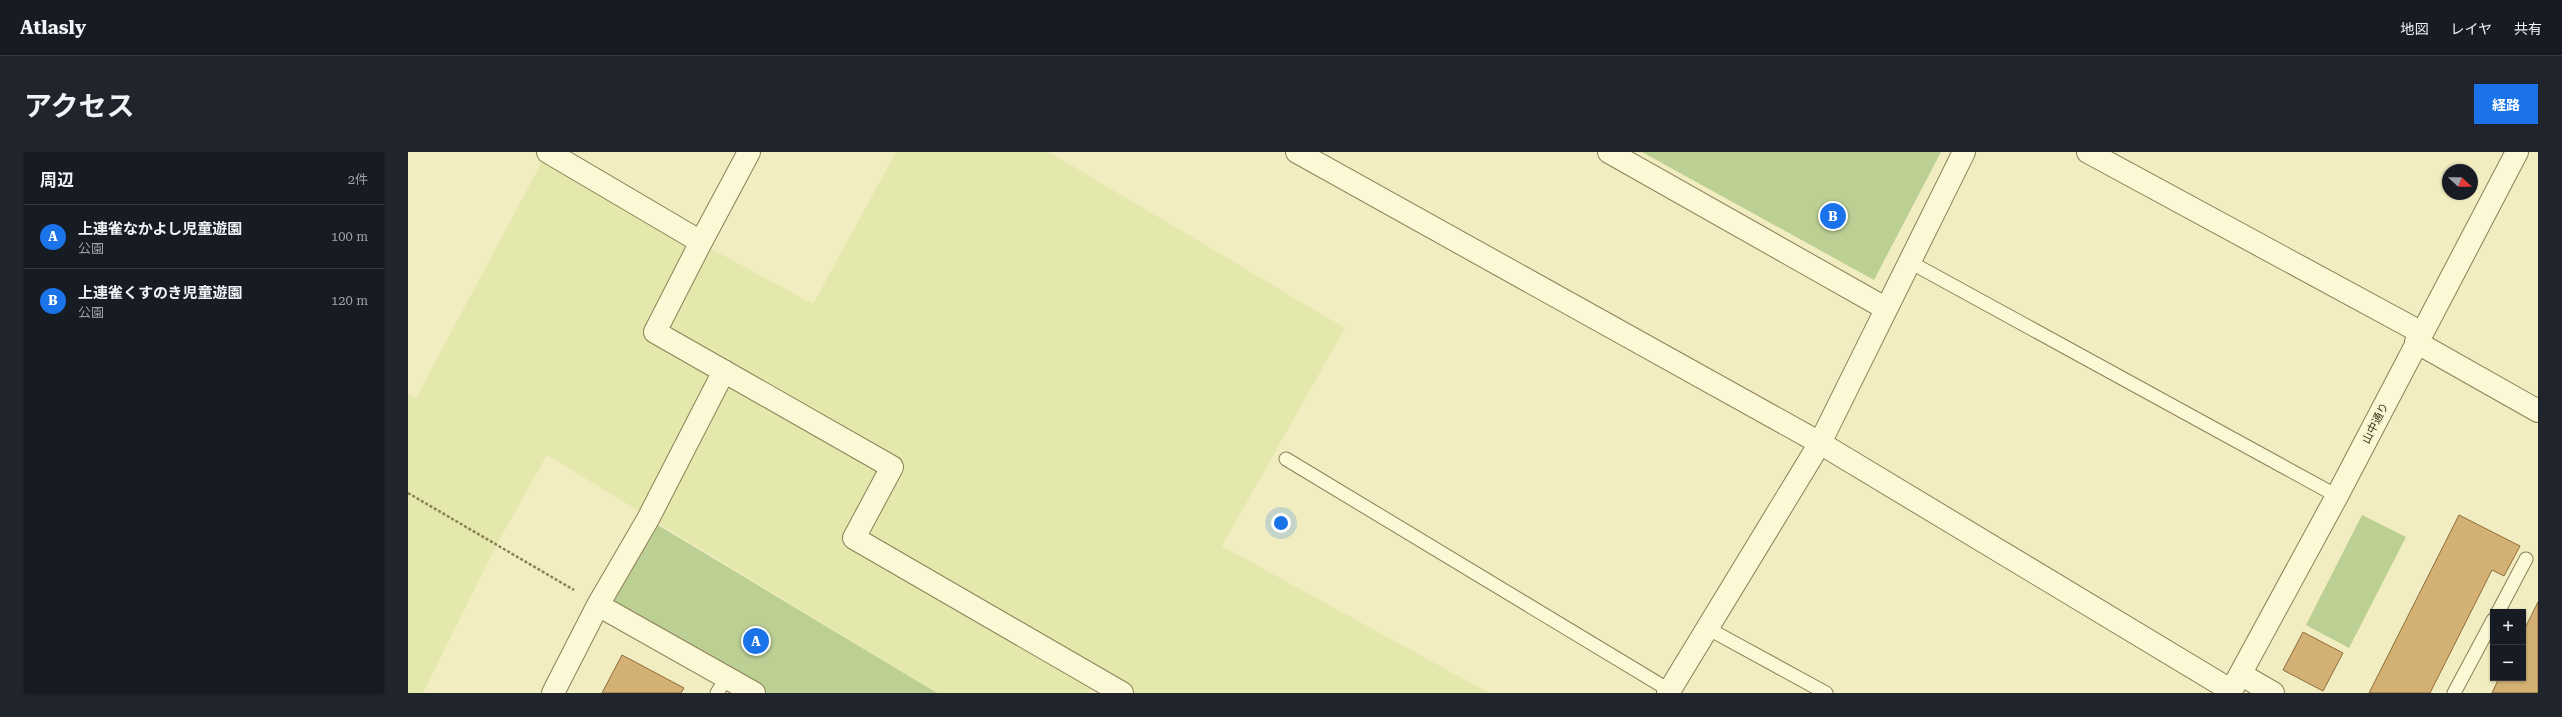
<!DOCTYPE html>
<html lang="ja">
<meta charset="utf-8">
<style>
:root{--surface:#171b24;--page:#20242c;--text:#f1f3f6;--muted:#9ea1a6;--line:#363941;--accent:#1a73e8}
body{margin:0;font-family:"Roboto Serif","Noto Sans JP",serif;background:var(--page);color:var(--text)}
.controls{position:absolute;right:12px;bottom:12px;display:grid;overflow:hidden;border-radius:0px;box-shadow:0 1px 3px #0004}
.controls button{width:36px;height:36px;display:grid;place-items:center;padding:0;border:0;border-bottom:1px solid var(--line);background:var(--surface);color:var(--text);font:20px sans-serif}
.compass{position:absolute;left:2034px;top:12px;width:36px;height:36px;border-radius:50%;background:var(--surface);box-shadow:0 1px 3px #0004;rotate:112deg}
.you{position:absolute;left:873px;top:371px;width:14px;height:14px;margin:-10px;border:3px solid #fff;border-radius:50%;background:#1a73e8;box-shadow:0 0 0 6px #1a73e833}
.badge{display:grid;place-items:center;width:26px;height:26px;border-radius:50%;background:var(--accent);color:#fff;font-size:13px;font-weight:700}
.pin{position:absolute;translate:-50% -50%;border:2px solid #fff;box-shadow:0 1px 4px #0006}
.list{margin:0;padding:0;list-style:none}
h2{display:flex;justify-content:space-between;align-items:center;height:52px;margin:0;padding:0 16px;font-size:17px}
h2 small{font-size:13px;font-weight:400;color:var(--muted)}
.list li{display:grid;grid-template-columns:26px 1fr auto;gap:12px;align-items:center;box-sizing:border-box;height:64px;padding:0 16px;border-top:1px solid var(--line)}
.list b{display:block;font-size:15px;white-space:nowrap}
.list p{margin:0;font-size:13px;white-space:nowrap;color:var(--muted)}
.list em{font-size:13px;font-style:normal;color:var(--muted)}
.map{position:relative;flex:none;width:2130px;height:541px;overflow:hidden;border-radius:0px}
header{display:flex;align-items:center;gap:24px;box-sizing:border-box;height:56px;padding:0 20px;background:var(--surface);border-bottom:1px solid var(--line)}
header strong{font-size:19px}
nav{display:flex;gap:22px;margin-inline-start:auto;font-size:14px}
.intro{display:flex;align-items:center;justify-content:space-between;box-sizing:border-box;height:96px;padding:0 24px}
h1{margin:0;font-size:28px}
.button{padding:10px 18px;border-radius:0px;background:var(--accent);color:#fff;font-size:14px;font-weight:700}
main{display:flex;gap:24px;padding:0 24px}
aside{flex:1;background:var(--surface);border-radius:0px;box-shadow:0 1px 3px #0004}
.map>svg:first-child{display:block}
.farmland{fill:#e5e8ad}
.green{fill:#bcd094}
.building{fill:#d3b073;stroke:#8e6d3b}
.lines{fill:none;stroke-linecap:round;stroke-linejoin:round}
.service-casing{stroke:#8c7f57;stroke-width:15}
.minor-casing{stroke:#8c7f57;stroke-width:24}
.tertiary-casing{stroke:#8c7f57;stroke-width:24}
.path{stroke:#8c7f57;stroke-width:2.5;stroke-dasharray:3 2;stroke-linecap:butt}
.service{stroke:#fbf8d5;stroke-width:13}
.minor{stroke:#fbf8d5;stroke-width:22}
.tertiary{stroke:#fbf8d5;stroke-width:22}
.labels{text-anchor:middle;stroke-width:4;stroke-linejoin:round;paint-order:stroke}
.street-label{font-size:11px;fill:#3b321c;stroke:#f8f5d1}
</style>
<header>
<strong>Atlasly</strong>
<nav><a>地図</a><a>レイヤ</a><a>共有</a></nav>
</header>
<div class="intro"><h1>アクセス</h1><a class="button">経路</a></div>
<main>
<aside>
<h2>周辺<small>2件</small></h2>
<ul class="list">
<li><span class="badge">A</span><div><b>上連雀なかよし児童遊園</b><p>公園</p></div><em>100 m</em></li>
<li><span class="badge">B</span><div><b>上連雀くすのき児童遊園</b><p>公園</p></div><em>120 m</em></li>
</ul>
</aside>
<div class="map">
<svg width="2130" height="541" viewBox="0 0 2130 541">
<rect width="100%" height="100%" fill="#f1edc1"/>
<path class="farmland" d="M488 0H641L937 176 814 394 1081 541H714L689 526 680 541H529L139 303 89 392 15 541H0V242L8 246 136 6 405 152Z"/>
<path class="green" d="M1234 0H1533L1466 128Z
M1954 363 1998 385 1941 496 1898 473Z
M240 367 529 541H346L190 453Z"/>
<path class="building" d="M2051 363 2112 394 2096 424 2084 418 2022 541H1961Z
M2130 450V541H2084L2091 526H2115V480Z
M1895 480 1935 501 1915 539 1875 518Z
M214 503 276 536 273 541H194Z"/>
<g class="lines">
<defs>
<path id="service" d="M1500 109 1929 344
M878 307 1261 538
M2090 460 2118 407
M1299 476 1418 541
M309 541 319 525
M2046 541 2085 468"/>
<path id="minor" d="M140 0 293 90 247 180 484 315 446 386 714 541
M889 0 1412 291 1824 539
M1201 0 1477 156
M1680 0 2014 181
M293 90 341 0
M2008 190 2130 259
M190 453 346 541
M1834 523 1865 541
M145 541 190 453 240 367 316 219
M1260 541 1412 291 1556 0"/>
<path id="tertiary" d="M1822 541 1929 344 2109 0"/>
</defs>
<use href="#service" class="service-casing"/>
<use href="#minor" class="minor-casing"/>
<use href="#tertiary" class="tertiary-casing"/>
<path class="path" d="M0 341 166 438"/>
<use href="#service" class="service"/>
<use href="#minor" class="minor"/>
<use href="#tertiary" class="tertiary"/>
</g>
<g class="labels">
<g class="street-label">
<text transform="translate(1967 271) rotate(-63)" y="4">山中通り</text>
</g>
</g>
</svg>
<div class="controls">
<button>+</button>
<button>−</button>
</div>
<svg class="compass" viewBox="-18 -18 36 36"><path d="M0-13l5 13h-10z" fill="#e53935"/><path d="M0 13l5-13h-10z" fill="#9ea1a6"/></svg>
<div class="you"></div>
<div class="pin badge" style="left:348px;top:489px">A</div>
<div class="pin badge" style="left:1425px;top:64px">B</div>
</div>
</main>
